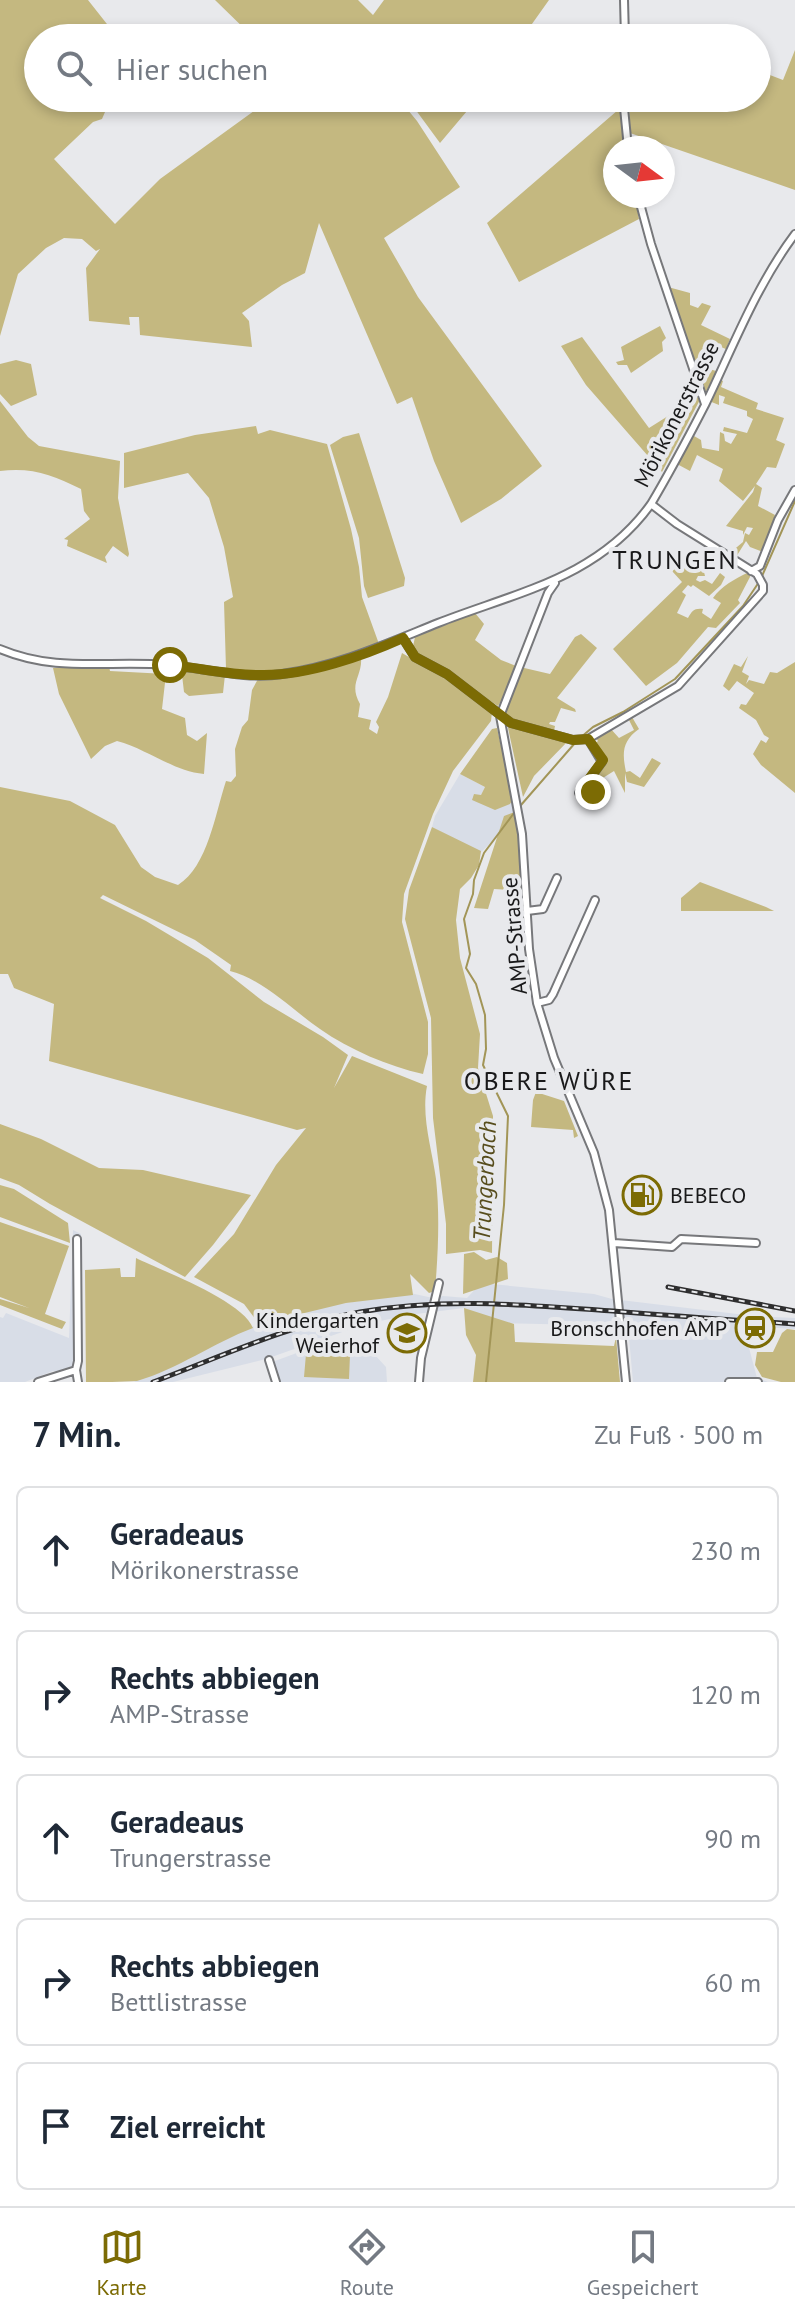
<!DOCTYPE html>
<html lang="de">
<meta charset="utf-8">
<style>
:root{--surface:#fff;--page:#f2f2f3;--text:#1f2937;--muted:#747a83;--line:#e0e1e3;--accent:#7c6b04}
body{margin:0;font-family:"PT Sans",sans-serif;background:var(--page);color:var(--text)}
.compass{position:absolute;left:603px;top:136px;width:72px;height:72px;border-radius:50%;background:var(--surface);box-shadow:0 4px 12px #0003;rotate:105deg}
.stop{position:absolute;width:24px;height:24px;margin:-18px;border:6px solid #7c6b04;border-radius:50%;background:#fff}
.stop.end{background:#7c6b04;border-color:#fff;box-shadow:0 2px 8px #0008}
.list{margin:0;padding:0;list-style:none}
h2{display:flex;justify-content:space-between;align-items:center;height:104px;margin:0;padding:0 32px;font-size:34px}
h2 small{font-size:26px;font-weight:400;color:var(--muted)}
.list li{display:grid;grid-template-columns:52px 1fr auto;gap:24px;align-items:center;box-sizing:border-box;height:128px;margin:0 16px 16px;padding:0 16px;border:2px solid var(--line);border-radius:12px}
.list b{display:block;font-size:30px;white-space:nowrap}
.list p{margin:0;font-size:26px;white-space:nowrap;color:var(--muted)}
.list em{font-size:26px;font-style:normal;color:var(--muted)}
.icon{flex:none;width:44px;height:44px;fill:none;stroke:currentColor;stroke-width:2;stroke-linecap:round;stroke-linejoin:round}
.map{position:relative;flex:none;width:795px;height:1382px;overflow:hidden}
.search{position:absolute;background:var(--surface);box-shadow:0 4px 12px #0003;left:24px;right:24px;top:24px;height:88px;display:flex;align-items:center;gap:20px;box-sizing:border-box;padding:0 28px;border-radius:44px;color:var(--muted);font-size:30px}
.sheet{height:824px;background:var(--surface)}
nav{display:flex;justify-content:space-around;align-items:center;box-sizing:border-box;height:112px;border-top:2px solid var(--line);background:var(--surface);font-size:22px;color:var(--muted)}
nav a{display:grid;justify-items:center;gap:4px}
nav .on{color:var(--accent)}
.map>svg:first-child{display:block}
.built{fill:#d8dde7}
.green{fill:#c4b880}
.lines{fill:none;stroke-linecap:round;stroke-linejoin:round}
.stream{stroke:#a29557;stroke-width:2}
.street-casing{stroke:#77787b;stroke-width:10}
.street{stroke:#fff;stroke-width:6}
.rail-casing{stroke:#2e2e2f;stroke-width:5}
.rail{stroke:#e8e9ec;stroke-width:2;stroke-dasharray:6;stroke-linecap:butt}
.route{stroke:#7c6b04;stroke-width:10}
.labels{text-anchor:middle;stroke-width:8;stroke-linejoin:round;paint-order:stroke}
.street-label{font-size:22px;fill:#19191a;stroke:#e8e9ec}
.poi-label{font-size:22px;fill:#19191a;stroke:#e8e9ec;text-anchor:end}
.water-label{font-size:24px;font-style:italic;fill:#574d1d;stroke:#e8e9ec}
.quarter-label{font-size:26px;letter-spacing:2px;fill:#19191a;stroke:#e8e9ec}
</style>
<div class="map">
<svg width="795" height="1382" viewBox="0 0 795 1382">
<rect width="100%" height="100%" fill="#e8e9ec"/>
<path class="built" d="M460 774 485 787 481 795 472 798 513 799 517 811 498 836 480 853 432 827 435 816Z
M73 1230 81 1234 77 1374 53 1371 25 1382H0V1317L3 1318 6 1313 69 1338Z
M481 1283 594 1294 612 1299 754 1316 795 1318V1329L744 1326V1343L748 1344 757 1378 768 1382H633L628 1326 494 1323 464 1308 408 1315 362 1325 266 1359 173 1382H134L249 1328 302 1310 410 1293 433 1298 443 1296 467 1298Z
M340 1343 374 1354 386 1367 387 1382H279L273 1366 275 1361 321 1344Z"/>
<path class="green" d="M0 0H88L118 38H38V98H111L102 119 93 122 54 159 115 224 160 179 272 98H398L417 121 460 187 384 238 418 297 542 466 501 499 461 523 434 461 412 397 397 404 319 223 305 273 282 285 242 313 249 321 252 347 140 335 139 317H129L130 325 89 321 86 268 100 249 96 251 82 239 64 238 46 248 18 274 0 336Z
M215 0H358L373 15 384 0H549L522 38H254Z
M795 50V190L630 133 629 98H757V70L783 80Z
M407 98H478L440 143Z
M618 110 621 111 625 148H615V196H635L639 219 519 282 487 223Z
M668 287 690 293V305L698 308 702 303 711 306 701 325 730 339 726 349 718 346 716 349 711 347 709 354 700 360 703 367 716 371 705 394 700 388Z
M660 326 666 338 662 342 663 351 631 373 627 365H618L616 362 624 360 621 347Z
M582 337 649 428 703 394 662 472 586 385 561 346Z
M16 360 31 364 37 395 11 406 0 394V364Z
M719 379 723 381 721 387 758 403 756 409 784 418 776 440 785 444 776 468 767 467 756 484 762 488 758 506 775 515 763 552 750 547 746 541 736 557 731 552 743 542 745 533 749 535 753 528 747 527 743 535V531L726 526 753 492 755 486 743 501 719 481 723 469 697 455 690 471 677 464 694 436 701 440 702 448 719 451 720 432 724 434 725 441 731 444 737 434 723 431 724 427 747 433 753 419 747 416V411L723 403 725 397 719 395V405L709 401Z
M0 401 28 437 39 446 120 461 118 498 129 554 128 557 113 546 105 557 107 563 67 546 68 540 64 539 90 519 84 511 81 489C53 475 32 467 0 471Z
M256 426 258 434 270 430 327 444 351 529 359 567 362 597 379 644C332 666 277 675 226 669L224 602 233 597 224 547 209 498 188 473 124 488V453L195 435Z
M359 433 405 578 404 586 368 598 364 586 359 538 330 445 343 437Z
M688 561 703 568 705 576H698L696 580 700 582 705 580 712 584 720 573 725 577 721 585 709 596 693 585 691 587 688 585 682 592 686 595 677 613 688 618C692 611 694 608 703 609L702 613 711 619 721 603 713 598C721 586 735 579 747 573L751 575 738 600 740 603 716 628 708 627 677 663 646 686 613 649 682 582 672 571Z
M475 613 484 624 475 640 501 660 516 666 506 693 498 706 412 651 415 637Z
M581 634 597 648 557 698 575 709 576 712 561 708 555 722H550L549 724 555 726 554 731 532 727 507 716 504 708 518 678 520 667 550 674 575 637Z
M402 653 448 680 492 712 491 721 453 771 433 814 404 894 402 922 428 1022V1054L423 1074C388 1066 350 1050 320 1029 291 1009 264 980 230 971L231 965 195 940 103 895 100 898 146 921 208 958 264 1002 323 1037 348 1055 334 1088 352 1056 427 1086C421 1117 432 1149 436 1179 440 1216 438 1254 435 1291L429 1293 410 1274 413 1295 346 1303 259 1324 244 1304 194 1277 234 1234 276 1165 306 1128 297 1130 49 1061 54 1004 14 988 8 974H0V787L70 801 115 825 141 867 155 877 178 885C208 866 215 814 226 781L231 782 236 776 235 749 242 727 248 720 252 690 258 679H277L361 657C363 676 348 683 360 704L358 717 371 720 369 729 377 734 379 727 376 722 388 697Z
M748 656 742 672 749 676 746 684 749 680 764 684 770 672 777 673 795 662V793L761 765 753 754 761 740 766 743 769 738 764 735 756 720 739 708 741 704 746 705 754 693 737 681 729 691 723 686 734 664 741 667Z
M109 666 110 671 166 674 162 709 185 718 187 735 197 741 207 733 204 774C173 771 147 749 117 741L105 746 91 759 59 694 53 668Z
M184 670 225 675 223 693 189 696 184 692 182 675Z
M632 717 639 729C622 741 622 753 626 772L630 771 640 778 652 758 661 763 644 787 627 782 625 773V793L614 771 590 786 606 760 594 744 598 741 596 738 610 728 619 738 634 730 629 720Z
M510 726 568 741 534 776 523 797 508 728Z
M497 728 513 799 510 804 495 810 472 800 474 794 481 795 485 787 460 774 492 729Z
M517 811 523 891 494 889 488 909 474 908 504 816Z
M432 827 481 851 479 865 471 878 460 889 456 920 460 958 480 1034 478 1068 493 1116 492 1253 480 1250 446 1254V1224L433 1118 431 1018 405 919 409 890Z
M700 882 766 907 774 911H681V898Z
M536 1092 564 1101 578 1136 574 1138 573 1130 531 1127 533 1100Z
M0 1124 41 1139 99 1168 143 1170 251 1195 213 1245 185 1277 50 1204 19 1185 0 1178Z
M0 1185 14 1189 68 1223 70 1243 0 1217Z
M0 1222 69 1246 45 1314 66 1322 62 1329 0 1305V1299L29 1308 0 1297Z
M474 1252 486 1260 497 1257 507 1263 508 1279 463 1294 464 1254Z
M136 1258C163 1271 243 1301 253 1328 213 1343 178 1369 137 1381 122 1382 102 1382 86 1382L85 1270 120 1268 121 1277H135Z
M464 1308 514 1324 515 1342 614 1346 616 1337 620 1382H473L476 1355 466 1335Z
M787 1329 795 1330V1382H781L762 1377 755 1365 757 1352H773L782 1333Z
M306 1354 350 1355 349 1379 304 1377Z"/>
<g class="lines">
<path class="stream" d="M762 576 795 501
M580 738 593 727 623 712 675 679 743 606 759 582
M521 805 575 743
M486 1382 504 1205 508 1116 483 1065 486 1049 485 1015 476 984 466 968 470 954 464 919 473 894 474 880 484 853 514 813"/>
<defs>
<path id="street" d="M624 0 625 38
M623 98 628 148
M638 196 651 244 705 404
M751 571 760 566 778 520 795 490
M555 583 548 593 500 716 522 834 529 949 537 1003 554 1058 594 1153 609 1210 626 1382
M403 638 415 657 447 674 511 723 573 740 588 739 678 686 763 591V585L757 574 677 524 651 504
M0 649C57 673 108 660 168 665 205 668 245 680 282 674 338 666 386 644 438 623 517 592 598 578 651 504 670 472 688 438 705 405 733 347 756 286 795 234
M579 793 602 762 588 739
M527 911 543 909 557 878
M537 1003 549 1000 553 994 595 900
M614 1243 672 1247 681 1239 756 1243
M269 1360 276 1382
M76 1370 78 1361 77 1239
M38 1382 76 1370 78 1382
M419 1382 421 1358 439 1283
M729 1382H758"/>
</defs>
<use href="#street" class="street-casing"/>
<use href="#street" class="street"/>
<defs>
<path id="rail" d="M668 1287 795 1311
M153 1382C220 1357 289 1325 360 1312 444 1297 528 1305 613 1311 674 1316 734 1320 795 1324"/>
</defs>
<use href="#rail" class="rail-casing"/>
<use href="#rail" class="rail"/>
</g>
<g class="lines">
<path class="route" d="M170 665C201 668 233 676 264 675 308 675 363 656 403 638L415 657 447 674 511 723 573 740 588 739 603 760 584 786 593 792"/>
</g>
<defs>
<symbol id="fuel-ring" viewBox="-11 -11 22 22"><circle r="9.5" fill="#e8e9ec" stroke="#7c6b04" stroke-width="1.5"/><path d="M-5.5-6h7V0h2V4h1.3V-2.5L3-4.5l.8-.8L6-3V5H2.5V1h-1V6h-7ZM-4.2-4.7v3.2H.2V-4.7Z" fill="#7c6b04"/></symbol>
<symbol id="station-ring" viewBox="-11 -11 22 22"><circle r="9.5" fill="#e8e9ec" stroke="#7c6b04" stroke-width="1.5"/><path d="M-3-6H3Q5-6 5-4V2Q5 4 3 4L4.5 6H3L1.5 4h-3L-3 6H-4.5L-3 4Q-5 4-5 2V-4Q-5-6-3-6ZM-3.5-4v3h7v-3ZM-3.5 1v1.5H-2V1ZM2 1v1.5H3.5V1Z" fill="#7c6b04"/></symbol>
<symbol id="school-ring" viewBox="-11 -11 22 22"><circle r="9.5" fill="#e8e9ec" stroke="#7c6b04" stroke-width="1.5"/><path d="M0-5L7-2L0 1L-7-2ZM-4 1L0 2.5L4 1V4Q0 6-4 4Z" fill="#7c6b04"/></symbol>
</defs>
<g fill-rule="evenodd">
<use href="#fuel-ring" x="620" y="1173" width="44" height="44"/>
<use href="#station-ring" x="733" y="1306" width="44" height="44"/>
<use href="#school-ring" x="385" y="1311" width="44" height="44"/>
</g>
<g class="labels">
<g class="street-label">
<text transform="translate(676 414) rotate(-63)" y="8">Mörikonerstrasse</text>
<text transform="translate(514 936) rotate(-95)" y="8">AMP-Strasse</text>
</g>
<g class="poi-label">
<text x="670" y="1203" text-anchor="start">BEBECO</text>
<text x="379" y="1328">Kindergarten<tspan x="379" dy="25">Weierhof</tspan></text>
<text x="727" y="1336">Bronschhofen AMP</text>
</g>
<g class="water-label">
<text transform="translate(485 1181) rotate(-87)" y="8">Trungerbach</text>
</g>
<g class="quarter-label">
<text x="675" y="569">TRUNGEN</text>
<text x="549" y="1090">OBERE WÜRE</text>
</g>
</g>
</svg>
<svg class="compass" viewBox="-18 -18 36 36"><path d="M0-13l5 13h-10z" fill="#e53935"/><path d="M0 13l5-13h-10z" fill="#747a83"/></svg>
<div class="stop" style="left:170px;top:665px"></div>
<div class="stop end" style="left:593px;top:792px"></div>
<div class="search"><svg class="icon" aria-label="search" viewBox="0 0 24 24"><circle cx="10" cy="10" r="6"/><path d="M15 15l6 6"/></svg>Hier suchen</div>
</div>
<section class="sheet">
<h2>7 Min.<small>Zu Fuß · 500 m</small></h2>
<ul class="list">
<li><svg class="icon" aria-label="ahead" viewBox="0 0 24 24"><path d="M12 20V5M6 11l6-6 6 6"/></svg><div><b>Geradeaus</b><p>Mörikonerstrasse</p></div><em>230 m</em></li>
<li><svg class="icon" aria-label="right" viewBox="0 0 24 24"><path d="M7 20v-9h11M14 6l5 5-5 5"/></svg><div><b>Rechts abbiegen</b><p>AMP-Strasse</p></div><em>120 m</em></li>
<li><svg class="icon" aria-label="ahead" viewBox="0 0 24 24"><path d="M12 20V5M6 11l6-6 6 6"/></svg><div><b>Geradeaus</b><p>Trungerstrasse</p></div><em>90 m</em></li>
<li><svg class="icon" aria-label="right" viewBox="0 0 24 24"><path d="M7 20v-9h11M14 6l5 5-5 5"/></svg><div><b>Rechts abbiegen</b><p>Bettlistrasse</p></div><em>60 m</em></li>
<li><svg class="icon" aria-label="arrive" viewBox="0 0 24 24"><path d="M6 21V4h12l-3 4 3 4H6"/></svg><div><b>Ziel erreicht</b></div></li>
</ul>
</section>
<nav>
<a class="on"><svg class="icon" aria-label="map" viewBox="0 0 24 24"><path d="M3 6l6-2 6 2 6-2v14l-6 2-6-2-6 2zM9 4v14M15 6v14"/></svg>Karte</a>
<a><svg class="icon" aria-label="directions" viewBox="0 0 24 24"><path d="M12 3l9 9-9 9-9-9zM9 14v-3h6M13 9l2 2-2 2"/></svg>Route</a>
<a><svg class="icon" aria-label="saved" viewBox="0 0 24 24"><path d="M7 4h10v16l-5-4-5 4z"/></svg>Gespeichert</a>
</nav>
